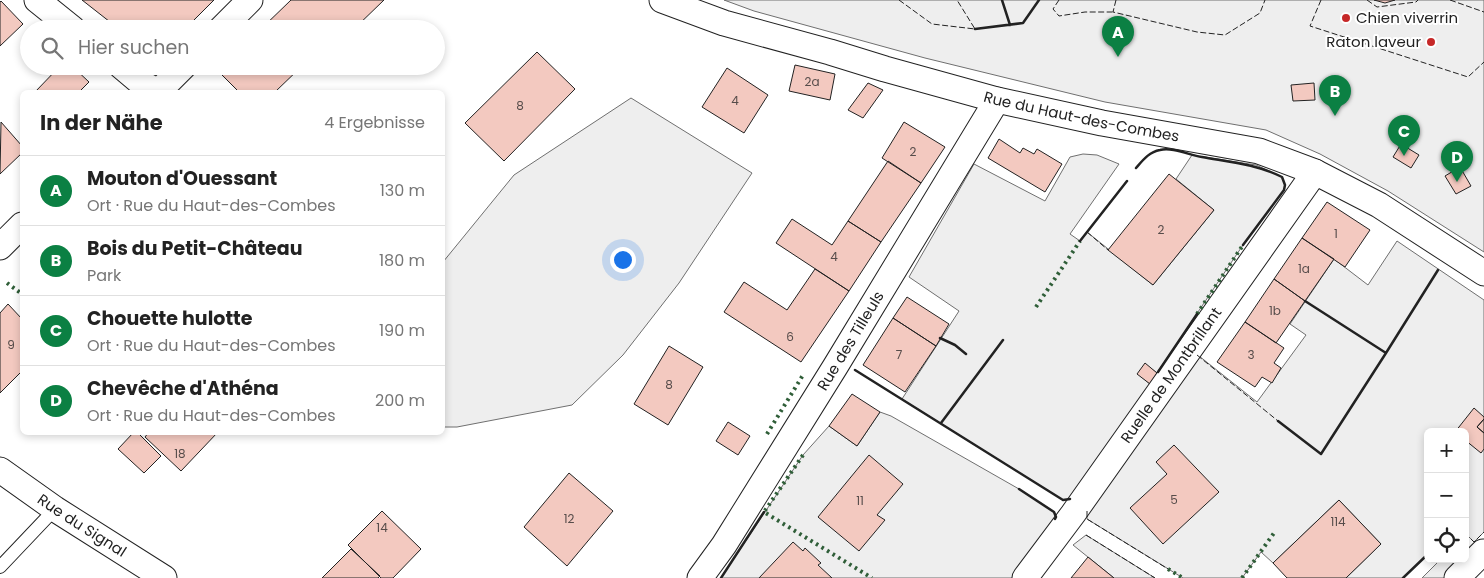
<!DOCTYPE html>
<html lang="de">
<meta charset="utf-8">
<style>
:root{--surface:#fff;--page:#f6f6f6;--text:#222;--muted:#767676;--line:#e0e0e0;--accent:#0b8043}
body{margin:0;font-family:Poppins,sans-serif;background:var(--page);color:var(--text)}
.controls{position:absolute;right:15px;bottom:15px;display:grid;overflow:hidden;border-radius:8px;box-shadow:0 2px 8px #0003}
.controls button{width:45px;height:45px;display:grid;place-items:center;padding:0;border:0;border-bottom:1px solid var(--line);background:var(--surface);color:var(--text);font:25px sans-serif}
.you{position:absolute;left:622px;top:259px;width:18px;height:18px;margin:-12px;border:4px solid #fff;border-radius:50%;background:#1a73e8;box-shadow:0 0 0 8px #1a73e833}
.badge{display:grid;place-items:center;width:32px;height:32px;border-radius:50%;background:var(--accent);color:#fff;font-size:16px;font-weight:700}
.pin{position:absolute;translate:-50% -41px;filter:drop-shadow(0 1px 2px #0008)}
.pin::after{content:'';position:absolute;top:26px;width:18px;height:15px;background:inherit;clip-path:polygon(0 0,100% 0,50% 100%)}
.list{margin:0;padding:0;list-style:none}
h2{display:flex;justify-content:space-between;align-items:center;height:65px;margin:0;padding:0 20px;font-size:21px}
h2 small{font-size:16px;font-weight:400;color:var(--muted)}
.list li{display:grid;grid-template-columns:32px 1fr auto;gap:15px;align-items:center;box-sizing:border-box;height:70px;padding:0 20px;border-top:1px solid var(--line)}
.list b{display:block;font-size:19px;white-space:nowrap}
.list p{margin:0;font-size:16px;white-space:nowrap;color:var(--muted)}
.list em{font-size:16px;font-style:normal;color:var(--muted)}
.icon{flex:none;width:28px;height:28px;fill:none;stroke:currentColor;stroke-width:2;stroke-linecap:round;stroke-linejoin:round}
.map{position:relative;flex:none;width:1484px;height:578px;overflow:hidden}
.search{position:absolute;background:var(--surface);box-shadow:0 2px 8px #0003;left:20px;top:20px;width:425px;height:55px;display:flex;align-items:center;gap:12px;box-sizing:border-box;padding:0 18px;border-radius:28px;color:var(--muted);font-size:19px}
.panel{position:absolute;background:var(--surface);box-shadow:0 2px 8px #0003;left:20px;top:90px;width:425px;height:345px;border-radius:8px}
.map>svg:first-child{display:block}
.green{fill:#eee;stroke:#6f6f6f}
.parking{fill:#ededed;stroke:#6f6f6f}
.building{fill:#f3c9c0;stroke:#222}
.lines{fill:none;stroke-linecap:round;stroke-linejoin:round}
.lane-casing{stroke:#222;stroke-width:14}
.street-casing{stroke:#222;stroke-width:27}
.lane{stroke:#fff;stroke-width:12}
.street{stroke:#fff;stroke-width:25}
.hedge{stroke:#2f5e38;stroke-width:4;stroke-dasharray:2.5 4;stroke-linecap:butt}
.fence{stroke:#222;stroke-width:1;stroke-dasharray:6 2.5;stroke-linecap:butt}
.wall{stroke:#222;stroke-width:2.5}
.poi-dot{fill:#c62828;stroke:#fff;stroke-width:2}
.labels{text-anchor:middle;stroke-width:4;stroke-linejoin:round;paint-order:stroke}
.number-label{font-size:12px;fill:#564c4a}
.poi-label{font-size:15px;fill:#222;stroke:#fff;text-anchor:start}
.street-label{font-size:15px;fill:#222;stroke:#fff}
</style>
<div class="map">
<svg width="1484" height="578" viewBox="0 0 1484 578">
<rect width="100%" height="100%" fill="#fff"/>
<path class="green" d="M724 0H1484V252L1388 191 1320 154 1266 130 1105 102 925 58 754 11Z
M631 98 752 173 679 283 623 355 572 405 457 427H443V262L514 175Z
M1083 154 1097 155 1119 164 1070 234 1080 241 1087 232 1153 285 1214 210 1176 179 1192 155 1256 165 1282 177 1285 185 1284 190 1243 245 1157 373 1145 364 1138 374 1150 384 1071 499 1063 500 902 399 959 311 909 277 974 164 1045 201 1070 157Z
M1397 241 1484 300V532L1474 542 1465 533V432H1428V554L1403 578H1346L1381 544 1339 500 1273 563 1261 552 1242 578H1183L1087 519V511L1194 352 1257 402 1306 335 1290 324 1334 259 1368 285Z
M880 412 891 416 1019 489 1054 512 1056 517 1012 578H721L803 455 829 426 857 446Z
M1086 535 1155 578H1114L1073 545Z"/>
<path class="parking" d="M1441 559H1465L1446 578H1422Z"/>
<path class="building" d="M82 0H214L185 29H119Z
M291 0H384L354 29H261Z
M1374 0H1395L1385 3Z
M1 1 23 24 0 46V2Z
M537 52 575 89 504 161 465 123Z
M795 65 835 74 830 100 789 91Z
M60 66H72L89 82 79 92H35Z
M223 66H302L275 92H239L218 71Z
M727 68 768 95 744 133 702 107Z
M868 83 883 90 863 118 848 110Z
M1314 83 1315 100 1293 101 1291 85Z
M1 122 22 146V153L0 174Z
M904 122 945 147 921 183 882 158Z
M999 139 1020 153 1023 148 1034 154 1037 149 1062 164 1045 192 988 158Z
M1401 144 1419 155 1411 168 1393 157Z
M888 161 921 183 881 242 848 221Z
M1460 167 1471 186 1456 194 1445 176Z
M1169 174 1214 210 1153 285 1108 250Z
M1327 202 1370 230 1345 267 1302 238Z
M792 219 832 245 848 221 881 242 849 291 776 243Z
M1302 238 1334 259 1305 301 1274 279Z
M815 269 849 291 801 362 724 312 744 282 787 310Z
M1274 279 1305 301 1276 343 1245 322Z
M907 297 949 324 936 346 893 318Z
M8 304 22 319V371L0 393V313Z
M893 318 936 346 905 392 863 365Z
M1245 322 1284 348 1274 363 1281 368 1272 383 1262 377 1255 387 1217 362Z
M669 346 703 367 668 425 634 404Z
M1145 363 1157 373 1150 384 1137 374Z
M852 394 880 412 857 446 829 426Z
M1474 408 1484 417V419L1477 427 1484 433V449L1481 453 1465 440V432H1455Z
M1484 419V433L1477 427Z
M728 422 750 436 738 455 716 441Z
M134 432H137L161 456 144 473 118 449Z
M149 432H218L181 471 145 437Z
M1174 445 1219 492 1163 544 1130 508 1167 474 1156 462Z
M869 455 903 484 877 515 885 520 859 551 818 517Z
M569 473 613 511 567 566 524 527Z
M1339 500 1381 544 1346 578H1287L1273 563Z
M382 511 421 549 393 578H381L348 545Z
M793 542 803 551 805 548 821 563 818 565 832 578H759Z
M351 549 380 576 378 578H322Z
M1088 557 1114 578H1071Z"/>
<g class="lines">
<defs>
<path id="lane" d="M0 567 55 509"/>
<g id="street">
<path d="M37 0 73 29"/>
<path id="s1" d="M662 0 724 23 830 52 885 69 997 100 1102 123 1259 151 1315 172 1379 205 1484 273"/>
<path d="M221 29 250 0"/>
<path d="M121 66 140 82 158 92"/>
<path d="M158 92 184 66"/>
<path d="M0 247 22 225"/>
<path id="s2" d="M0 470 55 509 164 578"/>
<path id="s3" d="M700 578 724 545 835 367 997 100"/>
<path id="s4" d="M1025 578 1073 514 1315 172"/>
<path d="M1457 578 1483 552"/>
</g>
</defs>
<use href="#lane" class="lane-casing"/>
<use href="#street" class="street-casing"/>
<use href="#lane" class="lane"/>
<use href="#street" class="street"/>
<path class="hedge" d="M7 283 22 294
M1036 307 1080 241
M1197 314 1243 245
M767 434 803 375
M803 455 764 512 872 578
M1168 569 1183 578
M1242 578 1274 533"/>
<path class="fence" d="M899 0 932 24 975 29 957 0
M1059 0 1053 9 1059 16 1085 12H1113
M1116 0 1113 12 1197 32 1225 35 1260 13 1265 0
M1321 0 1310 26 1468 77 1484 62
M1367 0 1377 7 1416 2 1418 0
M1450 0 1484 12
M1087 232 1108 250
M1197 355 1278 421
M1087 511V519L1168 569
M1465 533 1474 542 1484 532
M1086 535 1155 578"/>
<path class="wall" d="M1002 0 1010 25
M975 29 1023 23 1039 0
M1136 168C1143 160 1149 152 1160 150 1173 147 1189 155 1202 157 1230 162 1256 164 1282 177L1285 185 1284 190 1243 245
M1080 241 1127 181
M1305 301 1386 353
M940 338 955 345 966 354
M855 370 1063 500 1070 499
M1158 372 1197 314
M1278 421 1321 454 1386 353 1438 270
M941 423 1003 340
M1019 489 1054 512 1056 517 1055 519
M721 578 764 512
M1403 578 1428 554"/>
</g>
<g class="poi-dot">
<circle cx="1346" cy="18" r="5"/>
<circle cx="1431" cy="42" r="5"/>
</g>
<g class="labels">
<g class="number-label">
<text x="812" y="86">2a</text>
<text x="735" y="105">4</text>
<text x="520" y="110">8</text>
<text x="913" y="156">2</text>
<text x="1161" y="234">2</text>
<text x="1336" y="238">1</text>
<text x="834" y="261">4</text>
<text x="1304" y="273">1a</text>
<text x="1275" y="315">1b</text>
<text x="790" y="341">6</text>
<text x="11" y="349">9</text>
<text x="899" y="359">7</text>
<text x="1251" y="359">3</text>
<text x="669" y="389">8</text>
<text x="180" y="458">18</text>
<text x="1174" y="504">5</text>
<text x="860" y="505">11</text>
<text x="569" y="523">12</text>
<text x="1338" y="526">114</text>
<text x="382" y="532">14</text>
</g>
<g class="poi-label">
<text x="1356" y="23">Chien viverrin</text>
<text x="1421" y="47" text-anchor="end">Raton laveur</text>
</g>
<g class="street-label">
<text dy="5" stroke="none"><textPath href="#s1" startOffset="436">Rue du Haut-des-Combes</textPath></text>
<text dy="5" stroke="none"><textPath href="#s3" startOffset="281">Rue des Tilleuls</textPath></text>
<text dy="5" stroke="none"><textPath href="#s4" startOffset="250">Ruelle de Montbrillant</textPath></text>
<text dy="5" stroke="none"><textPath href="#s2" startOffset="99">Rue du Signal</textPath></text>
</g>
</g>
</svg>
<div class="controls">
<button>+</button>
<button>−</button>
<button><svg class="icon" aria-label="locate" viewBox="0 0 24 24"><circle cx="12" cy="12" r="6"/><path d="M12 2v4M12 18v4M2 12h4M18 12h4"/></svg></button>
</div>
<div class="you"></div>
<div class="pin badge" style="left:1118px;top:57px">A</div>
<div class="pin badge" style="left:1335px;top:116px">B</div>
<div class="pin badge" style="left:1404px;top:156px">C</div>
<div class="pin badge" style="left:1457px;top:182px">D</div>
<div class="search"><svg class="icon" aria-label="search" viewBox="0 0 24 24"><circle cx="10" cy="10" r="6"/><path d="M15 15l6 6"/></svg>Hier suchen</div>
<section class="panel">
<h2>In der Nähe<small>4 Ergebnisse</small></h2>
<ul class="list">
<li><span class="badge">A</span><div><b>Mouton d'Ouessant</b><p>Ort · Rue du Haut-des-Combes</p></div><em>130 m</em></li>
<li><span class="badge">B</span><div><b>Bois du Petit-Château</b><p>Park</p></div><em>180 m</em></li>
<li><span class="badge">C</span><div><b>Chouette hulotte</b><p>Ort · Rue du Haut-des-Combes</p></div><em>190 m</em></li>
<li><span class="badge">D</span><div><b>Chevêche d'Athéna</b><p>Ort · Rue du Haut-des-Combes</p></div><em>200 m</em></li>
</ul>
</section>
</div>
